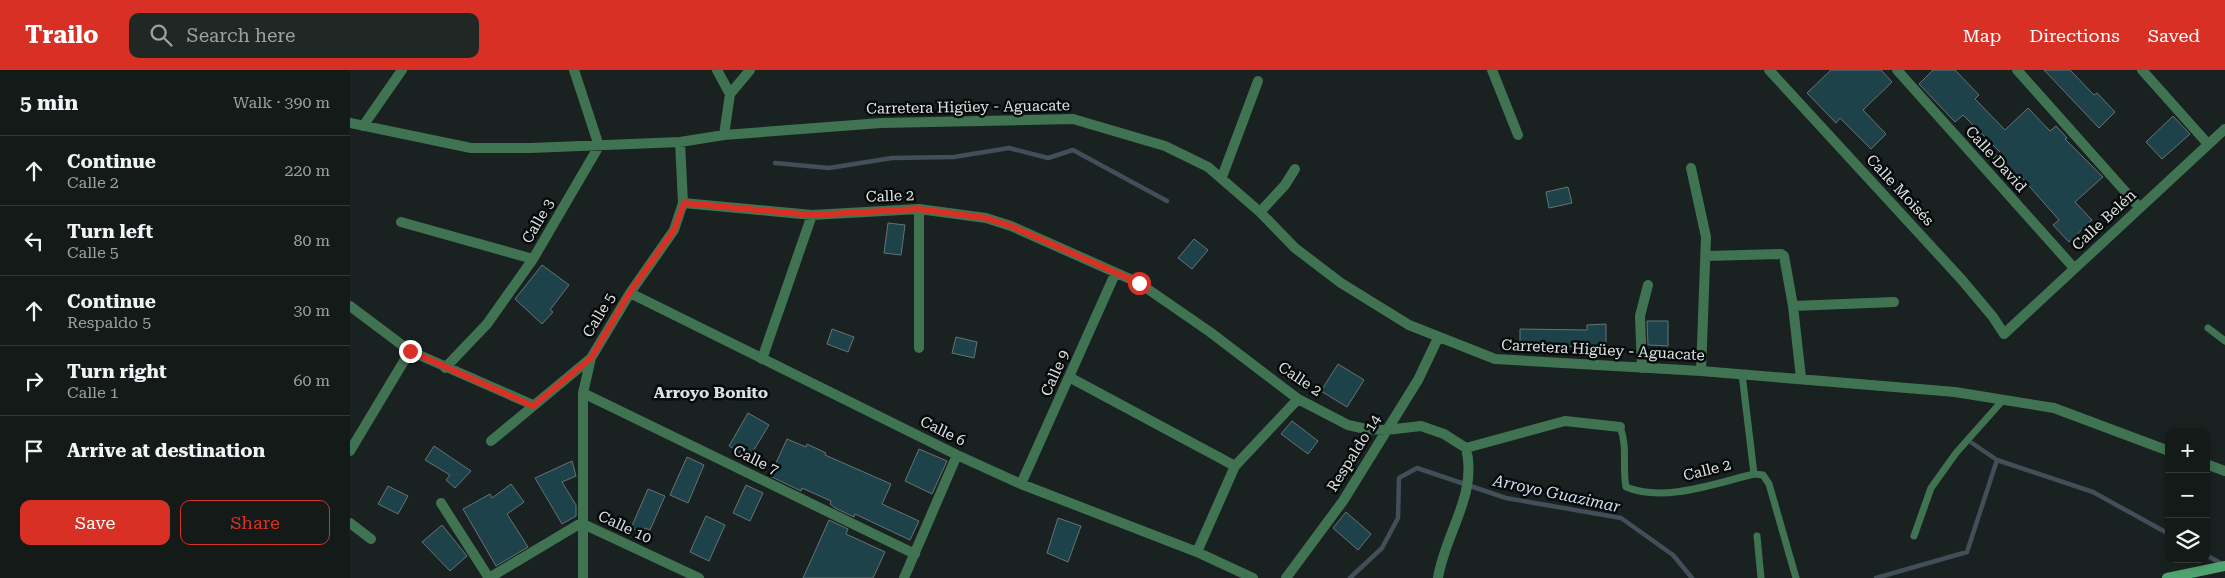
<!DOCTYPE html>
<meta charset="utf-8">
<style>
:root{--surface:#131a18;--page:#202725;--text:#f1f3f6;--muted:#9da1a2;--line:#323837;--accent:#d93025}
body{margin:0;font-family:"Roboto Serif",serif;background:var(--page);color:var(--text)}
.controls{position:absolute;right:15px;bottom:15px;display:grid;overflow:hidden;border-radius:10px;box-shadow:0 2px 8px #0003}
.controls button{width:45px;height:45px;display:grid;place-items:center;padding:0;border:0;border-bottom:1px solid var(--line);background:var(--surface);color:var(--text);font:25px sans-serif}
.stop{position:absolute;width:15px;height:15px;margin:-11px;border:4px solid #d93025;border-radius:50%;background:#fff}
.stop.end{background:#d93025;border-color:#fff;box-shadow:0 1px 5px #0008}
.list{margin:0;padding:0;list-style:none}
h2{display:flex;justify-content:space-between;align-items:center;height:65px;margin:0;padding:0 20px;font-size:21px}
h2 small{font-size:16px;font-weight:400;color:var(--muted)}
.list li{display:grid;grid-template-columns:32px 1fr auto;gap:15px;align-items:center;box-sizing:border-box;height:70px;padding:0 20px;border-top:1px solid var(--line)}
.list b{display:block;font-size:19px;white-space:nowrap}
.list p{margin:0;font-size:16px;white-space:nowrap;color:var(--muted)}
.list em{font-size:16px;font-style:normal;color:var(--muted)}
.actions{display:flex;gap:10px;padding:15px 20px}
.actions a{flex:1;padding:11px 0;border:1px solid var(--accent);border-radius:10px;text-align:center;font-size:18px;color:var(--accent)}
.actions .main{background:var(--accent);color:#fff}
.icon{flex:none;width:28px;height:28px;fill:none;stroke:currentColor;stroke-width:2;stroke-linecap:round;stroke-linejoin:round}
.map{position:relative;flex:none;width:1875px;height:508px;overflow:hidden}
header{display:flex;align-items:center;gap:30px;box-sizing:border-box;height:70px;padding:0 25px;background:var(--accent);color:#fff}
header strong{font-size:24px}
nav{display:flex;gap:28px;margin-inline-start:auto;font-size:18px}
.search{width:350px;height:45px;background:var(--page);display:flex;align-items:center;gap:12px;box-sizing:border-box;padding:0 18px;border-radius:10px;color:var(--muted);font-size:19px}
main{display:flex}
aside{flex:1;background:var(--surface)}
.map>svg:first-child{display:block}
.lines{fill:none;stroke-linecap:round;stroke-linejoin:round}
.stream{stroke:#424e58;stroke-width:4.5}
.building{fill:#1d424a;stroke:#687274}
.lane{stroke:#407352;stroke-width:7}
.street{stroke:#407352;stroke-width:10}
.secondary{stroke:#4ea36e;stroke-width:10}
.route{stroke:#d93025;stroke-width:6}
.labels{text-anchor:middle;stroke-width:5;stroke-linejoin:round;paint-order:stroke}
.street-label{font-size:15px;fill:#dce2e1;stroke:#070a0a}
.neighbourhood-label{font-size:16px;font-weight:bold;fill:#dce2e1;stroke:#070a0a}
.water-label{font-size:16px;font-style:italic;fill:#d0e1f1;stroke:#070a0a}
</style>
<header>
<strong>Trailo</strong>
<div class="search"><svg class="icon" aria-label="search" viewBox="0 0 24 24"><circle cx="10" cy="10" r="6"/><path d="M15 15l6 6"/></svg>Search here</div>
<nav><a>Map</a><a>Directions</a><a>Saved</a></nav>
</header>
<main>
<aside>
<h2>5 min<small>Walk · 390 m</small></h2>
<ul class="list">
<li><svg class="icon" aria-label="ahead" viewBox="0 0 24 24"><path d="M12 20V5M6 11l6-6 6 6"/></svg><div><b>Continue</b><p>Calle 2</p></div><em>220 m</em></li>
<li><svg class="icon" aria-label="left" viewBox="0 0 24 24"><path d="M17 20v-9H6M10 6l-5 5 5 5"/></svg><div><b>Turn left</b><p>Calle 5</p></div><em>80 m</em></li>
<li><svg class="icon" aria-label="ahead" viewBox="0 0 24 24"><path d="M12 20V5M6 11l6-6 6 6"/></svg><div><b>Continue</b><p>Respaldo 5</p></div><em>30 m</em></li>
<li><svg class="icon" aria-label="right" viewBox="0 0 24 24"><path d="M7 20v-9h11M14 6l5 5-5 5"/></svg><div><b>Turn right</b><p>Calle 1</p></div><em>60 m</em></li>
<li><svg class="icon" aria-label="arrive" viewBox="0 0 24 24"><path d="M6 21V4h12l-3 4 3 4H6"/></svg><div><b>Arrive at destination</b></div></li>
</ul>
<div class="actions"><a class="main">Save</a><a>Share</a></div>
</aside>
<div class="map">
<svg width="1875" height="508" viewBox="0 0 1875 508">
<rect width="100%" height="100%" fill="#192220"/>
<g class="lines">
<path class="stream" d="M425 93 479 98 542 88 604 87 659 78 698 88 723 80 817 131
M1622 373 1647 390 1743 422 1819 464
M1856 485 1874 495
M1000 508 1032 478 1048 448 1049 408 1067 398 1156 428 1271 448 1323 485 1342 508
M1526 508 1617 482 1647 390"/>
</g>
<path class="building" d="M1481 0H1531L1542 12 1513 40 1536 64 1521 79 1490 48 1486 53 1457 23Z
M1583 0H1605L1629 25 1625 29 1655 60 1678 38 1700 61 1706 56 1717 68 1715 69 1753 107 1725 132 1742 150 1719 172 1703 155 1709 150 1672 108 1666 114 1643 89 1650 82 1613 45 1605 52 1569 14Z
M1694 0H1720L1744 25 1747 23 1765 42 1749 58Z
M1823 46 1840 64 1812 89 1796 72Z
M1218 117 1222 133 1199 138 1196 122Z
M538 153 555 155 551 185 534 183Z
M844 169 858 180 842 199 828 188Z
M192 195 219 215 200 240 203 242 192 254 165 229Z
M1297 251H1318V276L1298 275Z
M1256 254V277L1170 276V259L1237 260V255Z
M482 259 504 267 498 282 477 274Z
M606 267 627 272 624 288 602 283Z
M988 294 1014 310 997 337 971 321Z
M398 343 419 355 399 388 379 376Z
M942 351 968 371 958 384 931 364Z
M437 369 456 377 457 374 476 383 475 385 541 414 532 434 569 451 560 470 505 444 504 447 485 438 480 434 481 431 452 418 451 421 420 406Z
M84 376 121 401 105 418 96 410 100 405 75 390Z
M569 379 597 391 582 424 555 411Z
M337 387 354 395 338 433 320 425Z
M222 391 226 406 212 412 226 435V446L212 454 185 408Z
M161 414 174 432 157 444 178 477 146 496 113 439 140 424 142 428Z
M396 415 413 423 400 451 383 443Z
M38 416 58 426 48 444 28 434Z
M298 419 315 426 300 460 295 458 292 463 281 458Z
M996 442 1021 464 1008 480 983 458Z
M356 446 375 455 359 491 340 482Z
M708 448 731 456 718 492 697 483Z
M479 450 498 459 496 464 535 482 523 508H453Z
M92 455 117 486 100 501 72 472Z"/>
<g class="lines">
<path class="lane" d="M1858 258 1875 271
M1392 304 1404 404
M1270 357C1278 376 1272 397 1276 417 1314 433 1366 413 1404 404L1413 405 1419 414 1446 508
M1407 466 1411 508
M1564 466 1581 418 1606 383 1653 330"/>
<path class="street" d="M367 0 380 24 374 65
M1142 0 1168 65
M1419 0 1612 210 1643 247 1654 264 1875 59
M1547 0 1724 198
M1667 0 1789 137
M1792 0 1858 74
M380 24 400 0
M0 53 121 78H181L330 72 374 65 531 53 723 49 815 76 858 97 910 142 945 178 991 213 1059 255 1145 289 1351 301 1605 322 1704 338 1819 381
M13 56 52 0
M1341 98 1356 167 1351 301
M872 107 908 11
M333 133 462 145 569 139 636 148 661 156 789 213 860 262 948 329 998 355 1016 359 1036 360 1071 356 1094 364 1116 378 1215 351 1270 357
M569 139V278
M910 142 935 115 945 99
M51 152 183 189
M1356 186 1431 184 1434 186 1443 236 1451 308
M280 223 607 385 671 414 847 482 903 508
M0 236 60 281 183 335
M1443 236 1544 232
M412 289 462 145
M95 298 137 254 183 189 249 76 224 0
M1292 298 1290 246 1298 215
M719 307 885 396
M233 323 565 484
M141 371 241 288
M0 381 60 281
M1856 394 1875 401
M671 414 765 204
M91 433 139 508
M0 453 21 469
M847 482 885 396 948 329
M139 508 231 453 349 508
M233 508V323L241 288 280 223 324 160 333 133 330 72
M554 508 607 385
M936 508 993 431 1068 310 1088 268
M1088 508C1095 463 1128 425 1116 378"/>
<path class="secondary" d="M1817 508 1875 496"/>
</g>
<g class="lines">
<path class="route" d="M60 281 183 336 241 288 280 222 324 160 334 133 462 145 569 139 636 148 661 156 789 213"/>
</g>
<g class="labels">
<g class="street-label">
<text transform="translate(618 37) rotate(-1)" y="5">Carretera Higüey - Aguacate</text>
<text transform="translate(1646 89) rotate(48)" y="5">Calle David</text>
<text transform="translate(1550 120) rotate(47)" y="5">Calle Moisés</text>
<text transform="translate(540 126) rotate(-2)" y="5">Calle 2</text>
<text transform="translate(1754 150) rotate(-43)" y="5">Calle Belén</text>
<text transform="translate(188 151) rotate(-60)" y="5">Calle 3</text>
<text transform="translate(249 245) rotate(-59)" y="5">Calle 5</text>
<text transform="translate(1253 280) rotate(3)" y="5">Carretera Higüey - Aguacate</text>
<text transform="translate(705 303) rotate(-66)" y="5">Calle 9</text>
<text transform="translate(950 309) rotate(34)" y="5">Calle 2</text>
<text transform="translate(593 361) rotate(26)" y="5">Calle 6</text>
<text transform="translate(1004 383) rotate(-58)" y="5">Respaldo 14</text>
<text transform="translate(406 390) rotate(26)" y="5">Calle 7</text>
<text transform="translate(1357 400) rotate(-14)" y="5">Calle 2</text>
<text transform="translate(275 457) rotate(25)" y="5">Calle 10</text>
</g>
<g class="neighbourhood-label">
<text x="361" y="328">Arroyo Bonito</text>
</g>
<g class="water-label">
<text transform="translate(1207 423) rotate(12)" y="6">Arroyo Guazimar</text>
</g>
</g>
</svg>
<div class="controls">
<button>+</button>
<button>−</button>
<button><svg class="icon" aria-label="layers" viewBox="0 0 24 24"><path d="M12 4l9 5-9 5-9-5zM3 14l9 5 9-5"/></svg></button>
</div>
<div class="stop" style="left:789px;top:213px"></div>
<div class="stop end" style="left:60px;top:281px"></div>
</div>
</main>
